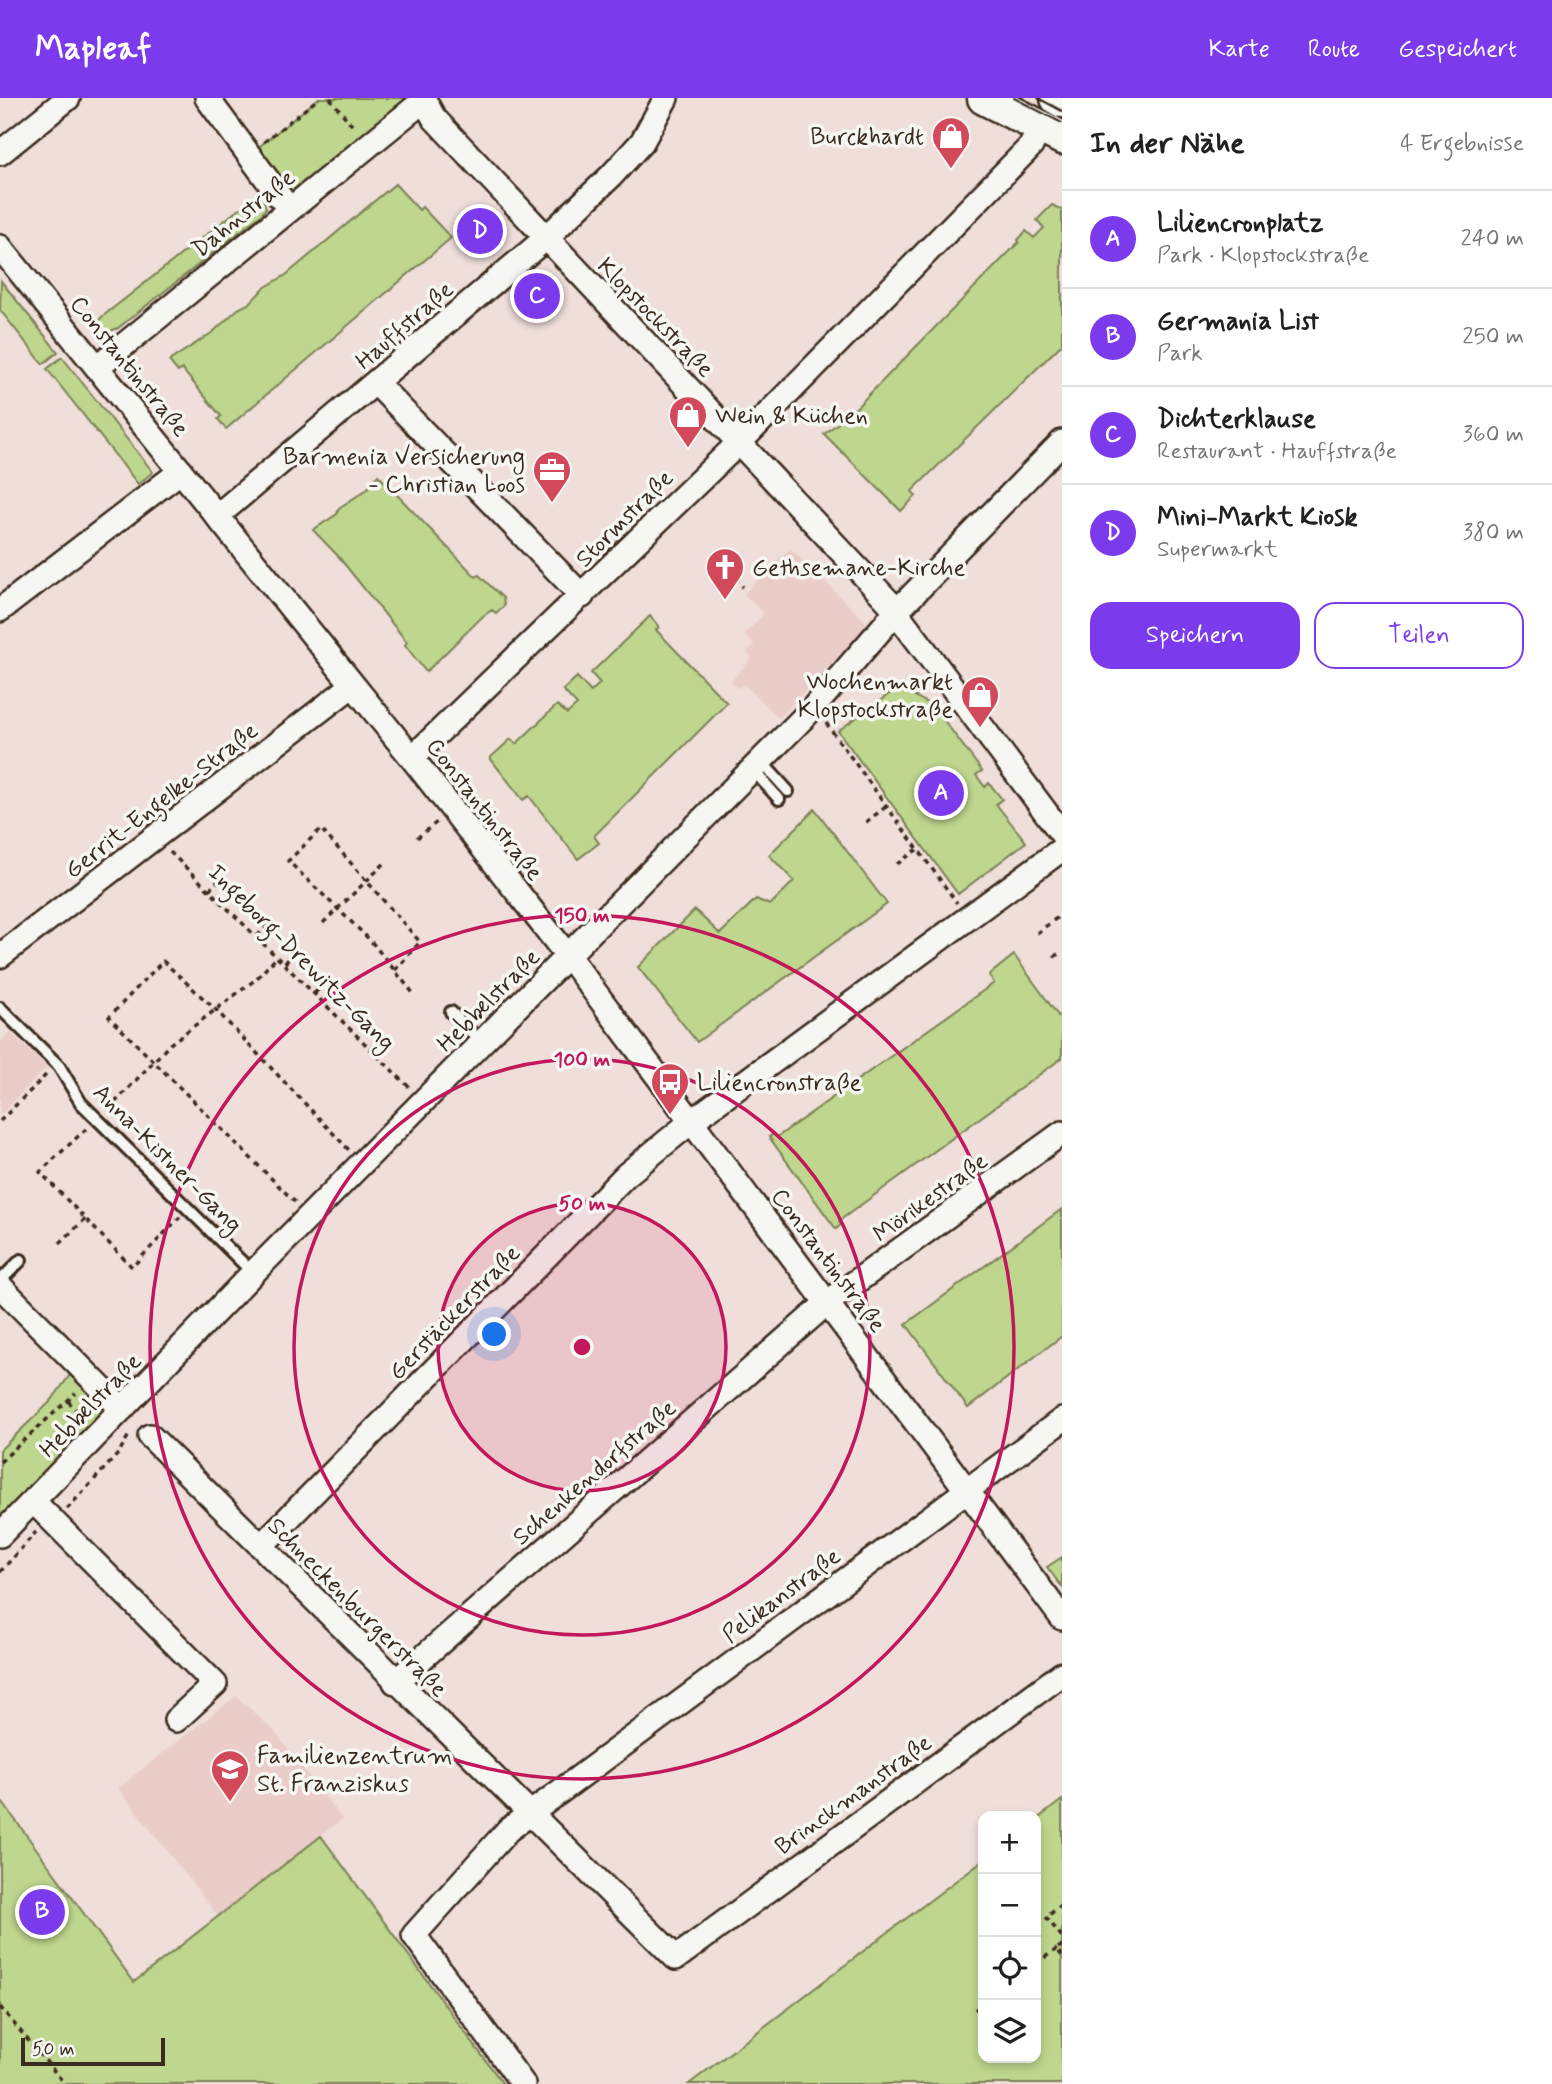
<!DOCTYPE html>
<html lang="de">
<meta charset="utf-8">
<style>
:root{--surface:#fff;--page:#f6f6f6;--text:#202124;--muted:#757577;--line:#e0e0e0;--accent:#7c3aed}
body{margin:0;font-family:Mynerve,sans-serif;background:var(--page);color:var(--text)}
.controls{position:absolute;right:21px;bottom:21px;display:grid;overflow:hidden;border-radius:14px;box-shadow:0 4px 10px #0003}
.controls button{width:63px;height:63px;display:grid;place-items:center;padding:0;border:0;border-bottom:2px solid var(--line);background:var(--surface);color:var(--text);font:35px sans-serif}
.scale{position:absolute;left:21px;bottom:18px;width:144px;box-sizing:border-box;padding-left:7px;border:4px solid #3b2a1e;border-top:0;font-size:19px;line-height:24px;white-space:nowrap;color:#3b2a1e;-webkit-text-stroke:5px #f6f6f2;paint-order:stroke}
.you{position:absolute;left:495px;top:1237px;width:24px;height:24px;margin:-18px;border:5px solid #fff;border-radius:50%;background:#1a73e8;box-shadow:0 0 0 10px #1a73e833}
.badge{display:grid;place-items:center;width:46px;height:46px;border-radius:50%;background:var(--accent);color:#fff;font-size:23px;font-weight:700}
.pin{position:absolute;translate:-50% -50%;border:4px solid #fff;box-shadow:0 2px 7px #0006}
.list{margin:0;padding:0;list-style:none}
h2{display:flex;justify-content:space-between;align-items:center;height:91px;margin:0;padding:0 28px;font-size:30px}
h2 small{font-size:23px;font-weight:400;color:var(--muted)}
.list li{display:grid;grid-template-columns:46px 1fr auto;gap:21px;align-items:center;box-sizing:border-box;height:98px;padding:0 28px;border-top:2px solid var(--line)}
.list b{display:block;font-size:26px;white-space:nowrap}
.list p{margin:0;font-size:23px;white-space:nowrap;color:var(--muted)}
.list em{font-size:23px;font-style:normal;color:var(--muted)}
.actions{display:flex;gap:14px;padding:21px 28px}
.actions a{flex:1;padding:16px 0;border:2px solid var(--accent);border-radius:21px;text-align:center;font-size:24px;color:var(--accent)}
.actions .main{background:var(--accent);color:#fff}
.icon{flex:none;width:38px;height:38px;fill:none;stroke:currentColor;stroke-width:2;stroke-linecap:round;stroke-linejoin:round}
.map{position:relative;flex:none;width:1062px;height:1986px;overflow:hidden}
header{display:flex;align-items:center;gap:42px;box-sizing:border-box;height:98px;padding:0 35px;background:var(--accent);color:#fff}
header strong{font-size:33px}
nav{display:flex;gap:38px;margin-inline-start:auto;font-size:24px}
main{display:flex}
aside{flex:1;background:var(--surface)}
.map>svg:first-child{display:block}
.built{fill:#eacdc9}
.green{fill:#bed68d;stroke:#7c8056;stroke-width:2}
.lines{fill:none;stroke-linecap:round;stroke-linejoin:round}
.service-casing{stroke:#3b2a1e;stroke-width:16}
.minor-casing{stroke:#3b2a1e;stroke-width:28}
.secondary-casing{stroke:#3b2a1e;stroke-width:37}
.path{stroke:#3b2a1e;stroke-width:3.5;stroke-dasharray:5 5;stroke-linecap:butt}
.service{stroke:#f6f6f2;stroke-width:10}
.minor{stroke:#f6f6f2;stroke-width:23}
.secondary{stroke:#f6f6f2;stroke-width:32}
.tram{stroke:#3b2a1e;stroke-width:2}
.ring{fill:none;stroke:#c2185b;stroke-width:3.5}
.labels{text-anchor:middle;stroke-width:7;stroke-linejoin:round;paint-order:stroke}
.poi-label{font-size:24px;fill:#3b2a1e;stroke:#f6f6f2;text-anchor:start}
.street-label{font-size:24px;fill:#3b2a1e;stroke:#f6f6f2}
.centre{fill:#c2185b;stroke:#f6f6f2;stroke-width:3.5}
.ring-label{font-size:21px;text-anchor:middle;font-weight:bold;fill:#c2185b;stroke:#f6f6f2;stroke-width:7;stroke-linejoin:round;paint-order:stroke}
</style>
<header>
<strong>Mapleaf</strong>
<nav><a>Karte</a><a>Route</a><a>Gespeichert</a></nav>
</header>
<main>
<div class="map">
<svg width="1062" height="1986" viewBox="0 0 1062 1986">
<rect width="100%" height="100%" fill="#efdeda"/>
<filter id="ink" filterUnits="userSpaceOnUse"><feTurbulence type="fractalNoise" baseFrequency=".0143" numOctaves="2"/><feDisplacementMap in="SourceGraphic" scale="14" xChannelSelector="R" yChannelSelector="G"/><feConvolveMatrix kernelMatrix="1 2 1 2 8 2 1 2 1" color-interpolation-filters="sRGB"/></filter>
<g filter="url(#ink)">
<path class="built" d="M790 450 869 527 779 620 744 586 738 590 731 583 752 560 747 554 754 546 744 536 764 516 744 496Z
M10 934 47 969 0 1017V945Z
M236 1598 274 1633 342 1721 218 1818 118 1690Z"/>
<path class="green" d="M319 0H423L289 111 249 57Z
M395 86 419 112 422 109 451 140 226 331 218 321 221 318 182 271 178 274 169 263 213 234 238 211 250 205 264 190 286 177Z
M253 100 264 104 266 110 260 118 118 230 105 235 98 223 103 218Z
M1052 107 1062 112V246L912 393 916 398 901 413 824 336 850 316 1019 144 1018 142 1026 133 1034 140 1044 130 1037 122Z
M1 183 58 254 43 266 0 212Z
M62 259 153 374 138 386 47 271Z
M378 377 476 479 479 477 503 500 504 508 496 515 492 512 483 518 426 574 405 547 407 544 338 458 313 432 337 416 339 410 366 392Z
M650 518 659 529 656 532 727 605 594 738 599 745 578 761 529 698 523 702 490 660 511 641 516 646 557 607 567 616 577 607 563 592 577 579 591 594 600 585 591 575Z
M899 589 934 609 982 673 976 677 985 689 989 685 1002 701 996 706 1026 744 958 796 838 633Z
M815 711 887 806 697 944 638 869 695 812 720 836 756 801 770 807 794 783 769 757Z
M1014 857 1062 923V960L839 1123 841 1127 836 1131 769 1039 773 1036 777 1039 994 885 989 877Z
M1062 1111V1238L968 1310 906 1226Z
M77 1267 122 1311 33 1403 0 1448V1352L51 1303Z
M1062 1459V1489L1047 1469Z
M0 1701 134 1884 321 1738 503 1986H0Z
M1062 1702V1986H689L983 1762V1960H1036V1722Z"/>
<g class="lines">
<defs>
<path id="service" d="M761 663 788 693
M753 672 779 701
M0 910 59 968 81 1005 253 1175
M451 914 482 945
M0 1183 21 1162"/>
<path id="minor" d="M207 0 289 111
M423 0 434 20 888 503 1062 736
M0 55 68 0
M0 149 412 660 577 870 1062 1520
M97 269 423 3
M377 286 582 498
M217 418 545 141 611 78 642 44 666 0
M0 512 181 373
M412 660 749 335 1031 48 1040 29
M0 858 353 587
M0 1188 122 1311
M150 1338 676 1860 1062 1576
M33 1403 215 1586 176 1622
M0 1437 253 1175 814 609 895 515 1062 344
M261 1448 626 1077 692 1023 1062 751
M395 1584 828 1204 1062 1035
M523 1986 414 1837 508 1732 1062 1322"/>
<path id="secondary" d="M984 0 1062 40
M1057 0 1062 3"/>
</defs>
<use href="#service" class="service-casing"/>
<use href="#minor" class="minor-casing"/>
<use href="#secondary" class="secondary-casing"/>
<path class="path" d="M330 0 355 31
M264 44 319 0
M721 466 743 489
M826 625 957 805
M866 724 887 708
M417 740 437 724
M170 754 409 989
M897 766 918 751
M209 792 220 781
M323 825 386 764
M1037 835 1062 816
M257 838 268 828
M1054 859 1062 853
M285 865 295 854
M395 872 420 844 321 731 288 763 370 842 413 895
M315 895 325 884
M370 951 382 939
M108 1012 170 946 255 882 277 859
M0 1023 48 975
M86 1031 40 1074 132 1169 180 1119
M295 1104 109 919 163 863 216 912 349 1052
M60 1145 85 1121
M68 1303 85 1322
M0 1364 76 1295
M67 1411 118 1356 129 1337
M0 1474 36 1434
M1062 1807 1046 1819 1062 1839
M1062 1847 1057 1851 1062 1858
M1036 1865 1057 1851
M0 1909 65 1986
M975 1912 983 1905"/>
<use href="#service" class="service"/>
<use href="#minor" class="minor"/>
<use href="#secondary" class="secondary"/>
<path class="tram" d="M1014 0 1062 25
M1038 0 1062 13"/>
</g>
</g>
<circle cx="582" cy="1249" r="144" fill="#c2185b" fill-opacity=".12"/>
<g class="ring">
<circle cx="582" cy="1249" r="144"/>
<circle cx="582" cy="1249" r="288"/>
<circle cx="582" cy="1249" r="432"/>
</g>
<defs>
<symbol id="shop-pin" viewBox="-11 -11 22 30"><path d="M0 17L-7.5 6A9.5 9.5 0 1 1 7.5 6Z" fill="#d1495b" stroke="#f6f6f2"/><path d="M-5-2.5h2.3a2.7 3.5 0 0 1 5.4 0H5L5.5 6h-11ZM-1.5-2.5h3a1.5 2.3 0 0 0-3 0Z" fill="#fff"/></symbol>
<symbol id="office-pin" viewBox="-11 -11 22 30"><path d="M0 17L-7.5 6A9.5 9.5 0 1 1 7.5 6Z" fill="#d1495b" stroke="#f6f6f2"/><path d="M-6-3h4V-5.5h4V-3h4V5H-6ZM-1-4.5V-3h2v-1.5ZM-6 0V1H6V0Z" fill="#fff"/></symbol>
<symbol id="church-pin" viewBox="-11 -11 22 30"><path d="M0 17L-7.5 6A9.5 9.5 0 1 1 7.5 6Z" fill="#d1495b" stroke="#f6f6f2"/><path d="M-1.2-6h2.4v3.5h3.3v2.4h-3.3V6h-2.4V-.1h-3.3v-2.4h3.3Z" fill="#fff"/></symbol>
<symbol id="bus-pin" viewBox="-11 -11 22 30"><path d="M0 17L-7.5 6A9.5 9.5 0 1 1 7.5 6Z" fill="#d1495b" stroke="#f6f6f2"/><path d="M-5-6H5V4H4V6H2V4H-2V6H-4V4H-5ZM-3.5-4V0h7V-4ZM-3.5 1.2v1.5H-2V1.2ZM2 1.2v1.5H3.5V1.2Z" fill="#fff"/></symbol>
<symbol id="school-pin" viewBox="-11 -11 22 30"><path d="M0 17L-7.5 6A9.5 9.5 0 1 1 7.5 6Z" fill="#d1495b" stroke="#f6f6f2"/><path d="M0-5L7-2L0 1L-7-2ZM-4 1L0 2.5L4 1V4Q0 6-4 4Z" fill="#fff"/></symbol>
</defs>
<g fill-rule="evenodd">
<use href="#shop-pin" x="929" y="16" width="44" height="60"/>
<use href="#shop-pin" x="666" y="295" width="44" height="60"/>
<use href="#office-pin" x="530" y="350" width="44" height="60"/>
<use href="#church-pin" x="703" y="447" width="44" height="60"/>
<use href="#shop-pin" x="958" y="575" width="44" height="60"/>
<use href="#bus-pin" x="648" y="962" width="44" height="60"/>
<use href="#school-pin" x="208" y="1649" width="44" height="60"/>
</g>
<g class="labels">
<g class="poi-label">
<text x="924" y="46" text-anchor="end">Burckhardt</text>
<text x="715" y="325">Wein &amp; Küchen</text>
<text x="525" y="366" text-anchor="end">Barmenia Versicherung<tspan x="525" dy="28">- Christian Loos</tspan></text>
<text x="752" y="477">Gethsemane-Kirche</text>
<text x="953" y="591" text-anchor="end">Wochenmarkt<tspan x="953" dy="28">Klopstockstraße</tspan></text>
<text x="697" y="992">Liliencronstraße</text>
<text x="257" y="1665">Familienzentrum<tspan x="257" dy="28">St. Franziskus</tspan></text>
</g>
<g class="street-label">
<text transform="translate(243 115) rotate(-39)" y="8">Dahnstraße</text>
<text transform="translate(656 219) rotate(46)" y="8">Klopstockstraße</text>
<text transform="translate(404 227) rotate(-41)" y="8">Hauffstraße</text>
<text transform="translate(130 268) rotate(51)" y="8">Constantinstraße</text>
<text transform="translate(624 420) rotate(-45)" y="8">Stormstraße</text>
<text transform="translate(161 702) rotate(-38)" y="8">Gerrit-Engelke-Straße</text>
<text transform="translate(485 711) rotate(52)" y="8">Constantinstraße</text>
<text transform="translate(302 859) rotate(45)" y="8">Ingeborg-Drewitz-Gang</text>
<text transform="translate(488 902) rotate(-45)" y="8">Hebbelstraße</text>
<text transform="translate(168 1060) rotate(45)" y="8">Anna-Kistner-Gang</text>
<text transform="translate(930 1099) rotate(-36)" y="8">Mörikestraße</text>
<text transform="translate(829 1162) rotate(53)" y="8">Constantinstraße</text>
<text transform="translate(454 1214) rotate(-46)" y="8">Gerstäckerstraße</text>
<text transform="translate(90 1307) rotate(-46)" y="8">Hebbelstraße</text>
<text transform="translate(594 1374) rotate(-41)" y="8">Schenkendorfstraße</text>
<text transform="translate(781 1497) rotate(-37)" y="8">Pelikanstraße</text>
<text transform="translate(358 1509) rotate(45)" y="8">Schneckenburgerstraße</text>
<text transform="translate(853 1696) rotate(-36)" y="8">Brinckmanstraße</text>
</g>
</g>
<circle cx="582" cy="1249" r="10" class="centre"/>
<g class="ring-label">
<text x="582" y="824">150 m</text>
<text x="582" y="968">100 m</text>
<text x="582" y="1112">50 m</text>
</g>
</svg>
<div class="controls">
<button>+</button>
<button>−</button>
<button><svg class="icon" aria-label="locate" viewBox="0 0 24 24"><circle cx="12" cy="12" r="6"/><path d="M12 2v4M12 18v4M2 12h4M18 12h4"/></svg></button>
<button><svg class="icon" aria-label="layers" viewBox="0 0 24 24"><path d="M12 4l9 5-9 5-9-5zM3 14l9 5 9-5"/></svg></button>
</div>
<div class="scale">50 m</div>
<div class="you"></div>
<div class="pin badge" style="left:941px;top:695px">A</div>
<div class="pin badge" style="left:42px;top:1814px">B</div>
<div class="pin badge" style="left:537px;top:198px">C</div>
<div class="pin badge" style="left:480px;top:133px">D</div>
</div>
<aside>
<h2>In der Nähe<small>4 Ergebnisse</small></h2>
<ul class="list">
<li><span class="badge">A</span><div><b>Liliencronplatz</b><p>Park · Klopstockstraße</p></div><em>240 m</em></li>
<li><span class="badge">B</span><div><b>Germania List</b><p>Park</p></div><em>250 m</em></li>
<li><span class="badge">C</span><div><b>Dichterklause</b><p>Restaurant · Hauffstraße</p></div><em>360 m</em></li>
<li><span class="badge">D</span><div><b>Mini-Markt Kiosk</b><p>Supermarkt</p></div><em>380 m</em></li>
</ul>
<div class="actions"><a class="main">Speichern</a><a>Teilen</a></div>
</aside>
</main>
